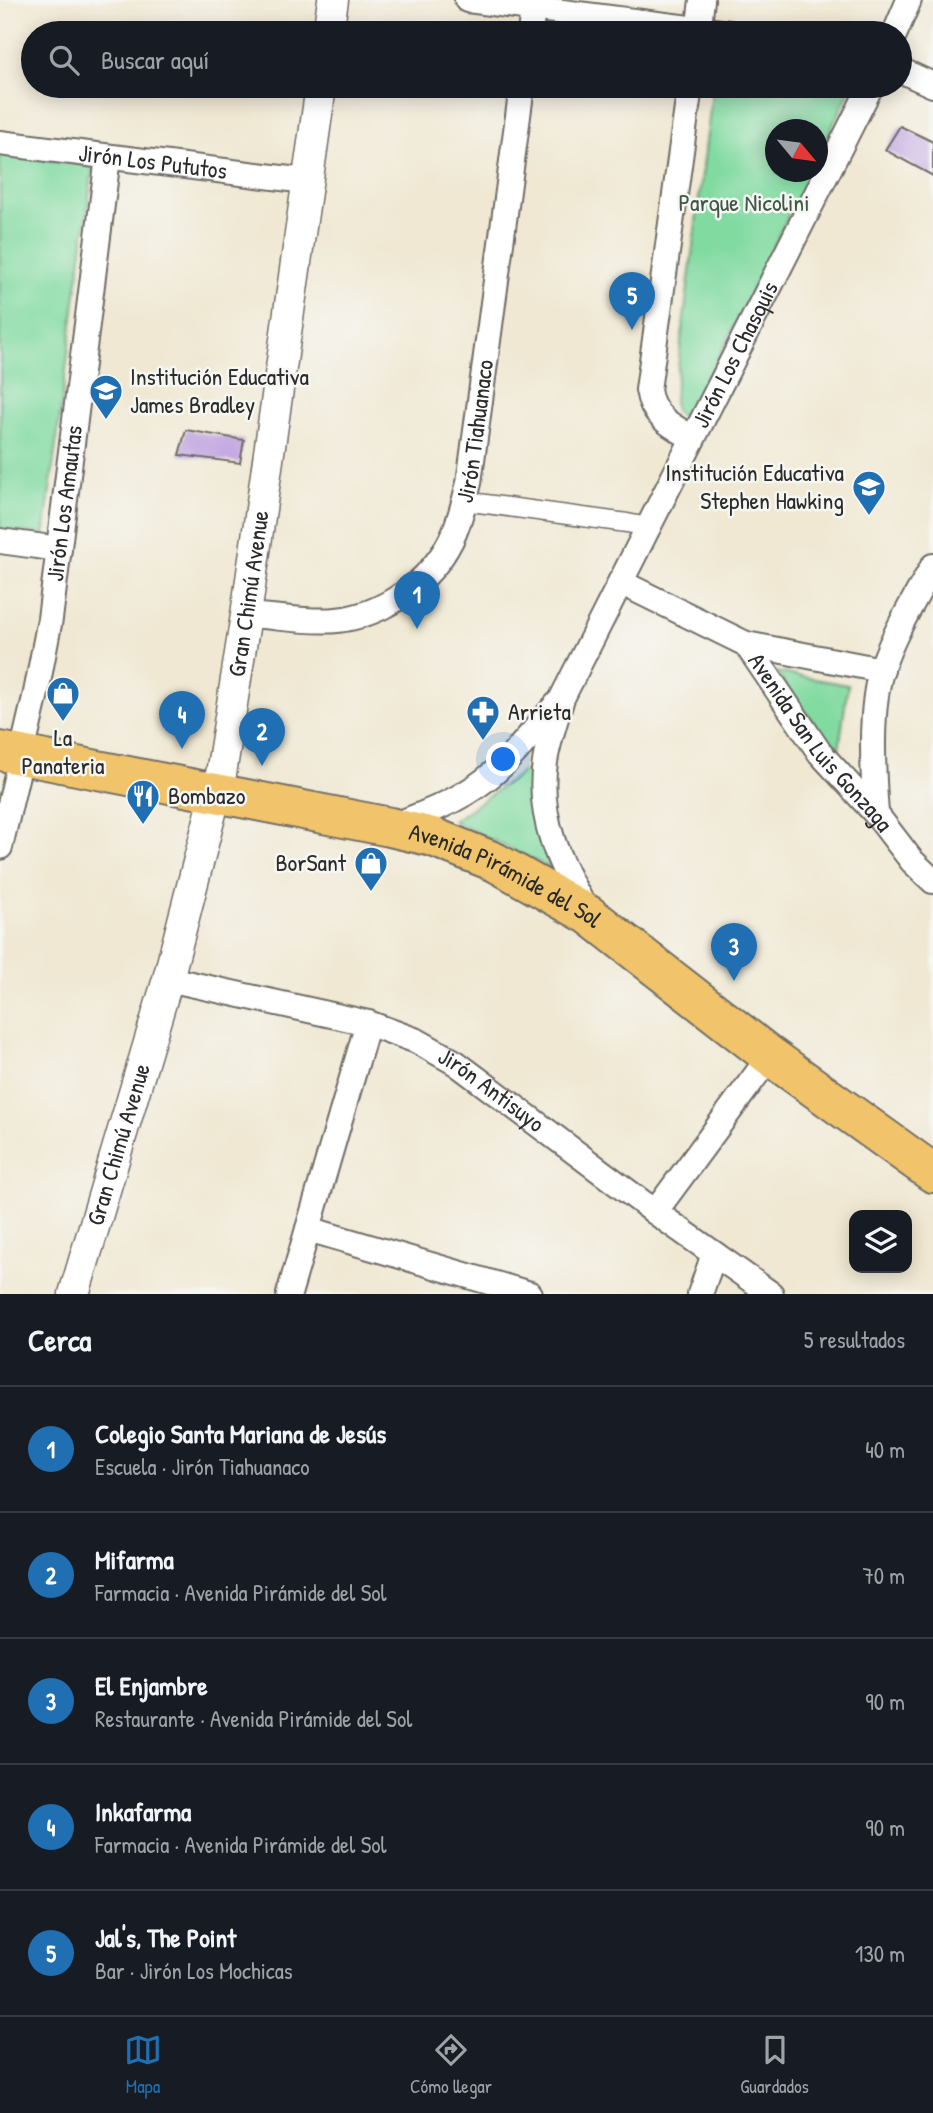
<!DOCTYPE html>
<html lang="es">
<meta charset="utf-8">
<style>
:root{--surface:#171b24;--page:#242831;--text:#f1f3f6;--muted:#9ea1a6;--line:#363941;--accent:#1f6fb2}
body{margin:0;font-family:"Patrick Hand",sans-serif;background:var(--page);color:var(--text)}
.controls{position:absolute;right:21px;bottom:21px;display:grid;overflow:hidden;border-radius:14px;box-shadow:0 4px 18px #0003}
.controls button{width:63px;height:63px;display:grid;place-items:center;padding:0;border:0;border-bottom:2px solid var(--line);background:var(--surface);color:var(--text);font:35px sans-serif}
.compass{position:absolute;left:765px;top:119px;width:63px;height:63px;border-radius:50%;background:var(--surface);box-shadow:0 4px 18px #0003;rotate:119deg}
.you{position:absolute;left:504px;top:760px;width:24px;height:24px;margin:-18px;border:5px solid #fff;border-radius:50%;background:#1a73e8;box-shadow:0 0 0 10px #1a73e833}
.badge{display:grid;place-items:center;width:46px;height:46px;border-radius:50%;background:var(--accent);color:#fff;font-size:23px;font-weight:700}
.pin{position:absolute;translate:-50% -58px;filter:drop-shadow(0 2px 4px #0008)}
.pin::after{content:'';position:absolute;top:37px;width:24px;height:21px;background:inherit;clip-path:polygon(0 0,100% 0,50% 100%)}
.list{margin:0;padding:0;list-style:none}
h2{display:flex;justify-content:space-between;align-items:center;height:91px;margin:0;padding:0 28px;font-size:30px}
h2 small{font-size:23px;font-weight:400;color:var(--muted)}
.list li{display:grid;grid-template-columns:46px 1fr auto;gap:21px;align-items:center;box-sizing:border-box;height:126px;padding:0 28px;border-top:2px solid var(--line)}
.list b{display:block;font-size:26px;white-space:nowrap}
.list p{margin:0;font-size:23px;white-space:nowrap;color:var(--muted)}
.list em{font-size:23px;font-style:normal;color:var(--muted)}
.icon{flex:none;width:38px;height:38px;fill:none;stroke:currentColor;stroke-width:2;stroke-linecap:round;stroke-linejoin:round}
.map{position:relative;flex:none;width:933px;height:1294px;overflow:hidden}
.search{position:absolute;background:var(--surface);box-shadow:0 4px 18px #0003;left:21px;right:21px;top:21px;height:77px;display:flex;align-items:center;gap:18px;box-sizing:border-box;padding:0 24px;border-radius:38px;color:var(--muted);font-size:26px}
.sheet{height:721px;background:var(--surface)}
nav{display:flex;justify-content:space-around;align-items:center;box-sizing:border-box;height:98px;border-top:2px solid var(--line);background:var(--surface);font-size:19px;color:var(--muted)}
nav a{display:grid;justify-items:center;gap:4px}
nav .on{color:var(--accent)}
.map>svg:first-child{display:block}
.green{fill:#81daa0;stroke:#568266;stroke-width:2}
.building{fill:#b999de}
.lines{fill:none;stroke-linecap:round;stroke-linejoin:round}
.pedestrian-casing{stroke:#706d66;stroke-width:21}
.minor-casing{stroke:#706d66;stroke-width:28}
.tertiary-casing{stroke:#706d66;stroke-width:33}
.primary-casing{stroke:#706d66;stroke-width:42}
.pedestrian{stroke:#fff;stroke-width:18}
.minor{stroke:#fff;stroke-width:24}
.tertiary{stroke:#fff;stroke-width:30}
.primary{stroke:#f1c36a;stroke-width:38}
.labels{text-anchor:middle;stroke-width:5;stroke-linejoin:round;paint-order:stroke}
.street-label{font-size:24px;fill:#2b2b2b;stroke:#f6f6f2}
.park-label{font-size:24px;fill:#405748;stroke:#f6f6f2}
.poi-label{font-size:24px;fill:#2b2b2b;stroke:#f6f6f2;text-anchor:start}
</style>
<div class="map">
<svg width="933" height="1294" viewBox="0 0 933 1294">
<rect width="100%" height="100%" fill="#f6f6f2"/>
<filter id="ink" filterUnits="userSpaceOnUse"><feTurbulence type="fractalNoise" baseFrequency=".0143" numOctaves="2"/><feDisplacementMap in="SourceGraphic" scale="14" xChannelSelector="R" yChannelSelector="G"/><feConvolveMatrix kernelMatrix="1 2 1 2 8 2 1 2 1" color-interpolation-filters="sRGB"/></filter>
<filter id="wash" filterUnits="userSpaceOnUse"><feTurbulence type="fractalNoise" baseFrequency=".00686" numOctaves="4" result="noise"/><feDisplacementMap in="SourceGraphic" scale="28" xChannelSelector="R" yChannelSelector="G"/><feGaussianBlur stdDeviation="1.57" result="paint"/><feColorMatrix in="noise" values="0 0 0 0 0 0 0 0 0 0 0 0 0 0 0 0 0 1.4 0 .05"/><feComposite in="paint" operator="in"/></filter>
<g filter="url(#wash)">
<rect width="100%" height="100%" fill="#f0e8d3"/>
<path class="green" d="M713 86H852L818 156V130H776V172H810L693 409 682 416 675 412 674 399Z
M0 154 93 166 44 535 0 529Z
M776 672 848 685 838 755Z
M534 764 541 831 550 868 453 821Z"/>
<g id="blocks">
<path class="building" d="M900 126 933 142V176L885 150Z
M186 430 244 440 240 463 179 455Z"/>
</g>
</g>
<g filter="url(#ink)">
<use href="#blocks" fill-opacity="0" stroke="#706d66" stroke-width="2"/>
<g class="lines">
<defs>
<path id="pedestrian" d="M464 501 627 523 648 527"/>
<g id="minor">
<path d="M467 0 729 33"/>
<path d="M530 33 534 0"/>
<path d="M698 33 702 0"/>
<path d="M895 33 909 0"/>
<path d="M900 70 933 85"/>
<path d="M690 86 648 390C652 417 672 426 693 438"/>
<path id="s1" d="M0 143 306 181"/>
<path d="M0 541 59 549"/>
<path id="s2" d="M620 582 746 644 820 753 876 814 912 861 933 881"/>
<path id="s3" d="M246 615C274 616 309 623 337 620 384 615 430 582 451 540 460 522 464 502 469 483L522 86"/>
<path d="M746 644 882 670"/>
<path d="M876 814C873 772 869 709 882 668 894 632 915 599 933 566"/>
<path d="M392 826C424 814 458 801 485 780 513 759 534 729 557 704"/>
<path id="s4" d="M0 847 36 693 50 619 108 157"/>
<path id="s5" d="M587 911C559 865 537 817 545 762 548 741 556 719 562 698L871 86"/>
<path id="s6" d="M168 979 368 1023 417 1041 456 1063 655 1212 771 1294"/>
<path d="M655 1212 770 1056"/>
<path d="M308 1229 530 1294"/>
<path d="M289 1294 368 1023"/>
<path d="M700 1294 714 1254"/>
</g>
<g id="tertiary">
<path d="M328 33 333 0"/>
<path id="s7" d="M74 1294 168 979 221 774 246 615 321 86"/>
</g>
<g id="primary">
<path id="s8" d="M0 751 390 827 433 837 495 862 589 915 770 1056 933 1173"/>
</g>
</defs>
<use href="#pedestrian" class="pedestrian-casing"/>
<use href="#minor" class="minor-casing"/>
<use href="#tertiary" class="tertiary-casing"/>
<use href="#primary" class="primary-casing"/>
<use href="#pedestrian" class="pedestrian"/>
<use href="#minor" class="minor"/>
<use href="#tertiary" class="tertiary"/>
<use href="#primary" class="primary"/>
</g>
</g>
<defs>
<symbol id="school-pin" viewBox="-11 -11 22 30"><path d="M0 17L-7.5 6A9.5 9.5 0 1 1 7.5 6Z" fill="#1f6fb2" stroke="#f6f6f2"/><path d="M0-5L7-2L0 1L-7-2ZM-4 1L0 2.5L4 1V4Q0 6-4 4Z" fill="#fff"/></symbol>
<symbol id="shop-pin" viewBox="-11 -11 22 30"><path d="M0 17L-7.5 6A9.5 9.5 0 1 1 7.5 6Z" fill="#1f6fb2" stroke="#f6f6f2"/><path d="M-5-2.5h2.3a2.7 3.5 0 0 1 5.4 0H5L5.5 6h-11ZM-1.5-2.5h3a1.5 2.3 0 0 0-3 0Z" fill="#fff"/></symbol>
<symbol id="pharmacy-pin" viewBox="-11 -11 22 30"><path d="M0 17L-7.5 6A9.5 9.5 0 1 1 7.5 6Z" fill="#1f6fb2" stroke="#f6f6f2"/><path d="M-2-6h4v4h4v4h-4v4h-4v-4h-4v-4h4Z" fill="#fff"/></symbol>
<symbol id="restaurant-pin" viewBox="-11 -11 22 30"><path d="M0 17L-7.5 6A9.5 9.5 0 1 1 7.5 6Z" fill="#1f6fb2" stroke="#f6f6f2"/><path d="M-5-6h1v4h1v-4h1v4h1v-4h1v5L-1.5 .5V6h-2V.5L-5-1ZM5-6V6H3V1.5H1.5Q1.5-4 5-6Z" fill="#fff"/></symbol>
</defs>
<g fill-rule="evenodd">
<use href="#school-pin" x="87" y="372" width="38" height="52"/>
<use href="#school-pin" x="850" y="468" width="38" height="52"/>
<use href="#shop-pin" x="44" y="674" width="38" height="52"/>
<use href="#pharmacy-pin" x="464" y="693" width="38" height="52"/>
<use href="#restaurant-pin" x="124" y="777" width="38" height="52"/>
<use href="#shop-pin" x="352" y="844" width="38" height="52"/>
</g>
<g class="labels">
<g class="street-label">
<text dy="8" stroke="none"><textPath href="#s1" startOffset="154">Jirón Los Pututos</textPath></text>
<text dy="8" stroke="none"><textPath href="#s5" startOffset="609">Jirón Los Chasquis</textPath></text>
<text dy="8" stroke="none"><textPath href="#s3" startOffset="348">Jirón Tiahuanaco</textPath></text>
<text dy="8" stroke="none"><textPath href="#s4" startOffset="350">Jirón Los Amautas</textPath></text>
<text dy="8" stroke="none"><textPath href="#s7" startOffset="723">Gran Chimú Avenue</textPath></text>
<text dy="8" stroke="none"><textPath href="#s2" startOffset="264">Avenida San Luis Gonzaga</textPath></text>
<text dy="8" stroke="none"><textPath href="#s8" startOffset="523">Avenida Pirámide del Sol</textPath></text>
<text dy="8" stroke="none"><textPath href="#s6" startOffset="346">Jirón Antisuyo</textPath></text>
<text dy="8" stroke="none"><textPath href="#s7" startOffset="156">Gran Chimú Avenue</textPath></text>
</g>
<g class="park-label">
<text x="744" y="211">Parque Nicolini</text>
</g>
<g class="poi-label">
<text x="130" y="385">Institución Educativa<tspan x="130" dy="28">James Bradley</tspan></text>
<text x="844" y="481" text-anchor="end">Institución Educativa<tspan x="844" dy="28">Stephen Hawking</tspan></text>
<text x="508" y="720">Arrieta</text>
<text x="63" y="746" text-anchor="middle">La<tspan x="63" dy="28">Panateria</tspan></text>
<text x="168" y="804">Bombazo</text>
<text x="346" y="871" text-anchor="end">BorSant</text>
</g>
</g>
</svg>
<div class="controls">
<button><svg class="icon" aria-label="layers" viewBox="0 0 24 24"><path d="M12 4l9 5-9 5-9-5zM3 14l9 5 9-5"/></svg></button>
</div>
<svg class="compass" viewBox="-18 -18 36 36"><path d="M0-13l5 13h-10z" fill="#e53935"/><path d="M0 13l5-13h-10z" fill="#9ea1a6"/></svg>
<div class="you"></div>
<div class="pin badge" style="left:417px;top:629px">1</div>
<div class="pin badge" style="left:262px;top:766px">2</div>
<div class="pin badge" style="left:734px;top:981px">3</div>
<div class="pin badge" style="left:182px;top:749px">4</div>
<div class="pin badge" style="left:632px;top:330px">5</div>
<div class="search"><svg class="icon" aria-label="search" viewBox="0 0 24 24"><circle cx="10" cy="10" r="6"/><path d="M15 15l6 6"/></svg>Buscar aquí</div>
</div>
<section class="sheet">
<h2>Cerca<small>5 resultados</small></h2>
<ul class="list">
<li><span class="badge">1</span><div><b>Colegio Santa Mariana de Jesús</b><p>Escuela · Jirón Tiahuanaco</p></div><em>40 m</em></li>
<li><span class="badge">2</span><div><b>Mifarma</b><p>Farmacia · Avenida Pirámide del Sol</p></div><em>70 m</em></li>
<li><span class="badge">3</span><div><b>El Enjambre</b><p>Restaurante · Avenida Pirámide del Sol</p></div><em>90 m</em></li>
<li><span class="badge">4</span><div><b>Inkafarma</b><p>Farmacia · Avenida Pirámide del Sol</p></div><em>90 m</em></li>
<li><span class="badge">5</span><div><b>Jal's, The Point</b><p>Bar · Jirón Los Mochicas</p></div><em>130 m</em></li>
</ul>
</section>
<nav>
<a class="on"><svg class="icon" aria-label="map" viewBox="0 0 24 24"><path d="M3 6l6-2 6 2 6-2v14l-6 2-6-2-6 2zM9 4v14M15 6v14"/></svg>Mapa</a>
<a><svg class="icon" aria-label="directions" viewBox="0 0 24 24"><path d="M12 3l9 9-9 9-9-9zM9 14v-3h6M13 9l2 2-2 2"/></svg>Cómo llegar</a>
<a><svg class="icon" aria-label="saved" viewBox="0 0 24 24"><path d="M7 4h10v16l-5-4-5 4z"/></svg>Guardados</a>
</nav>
